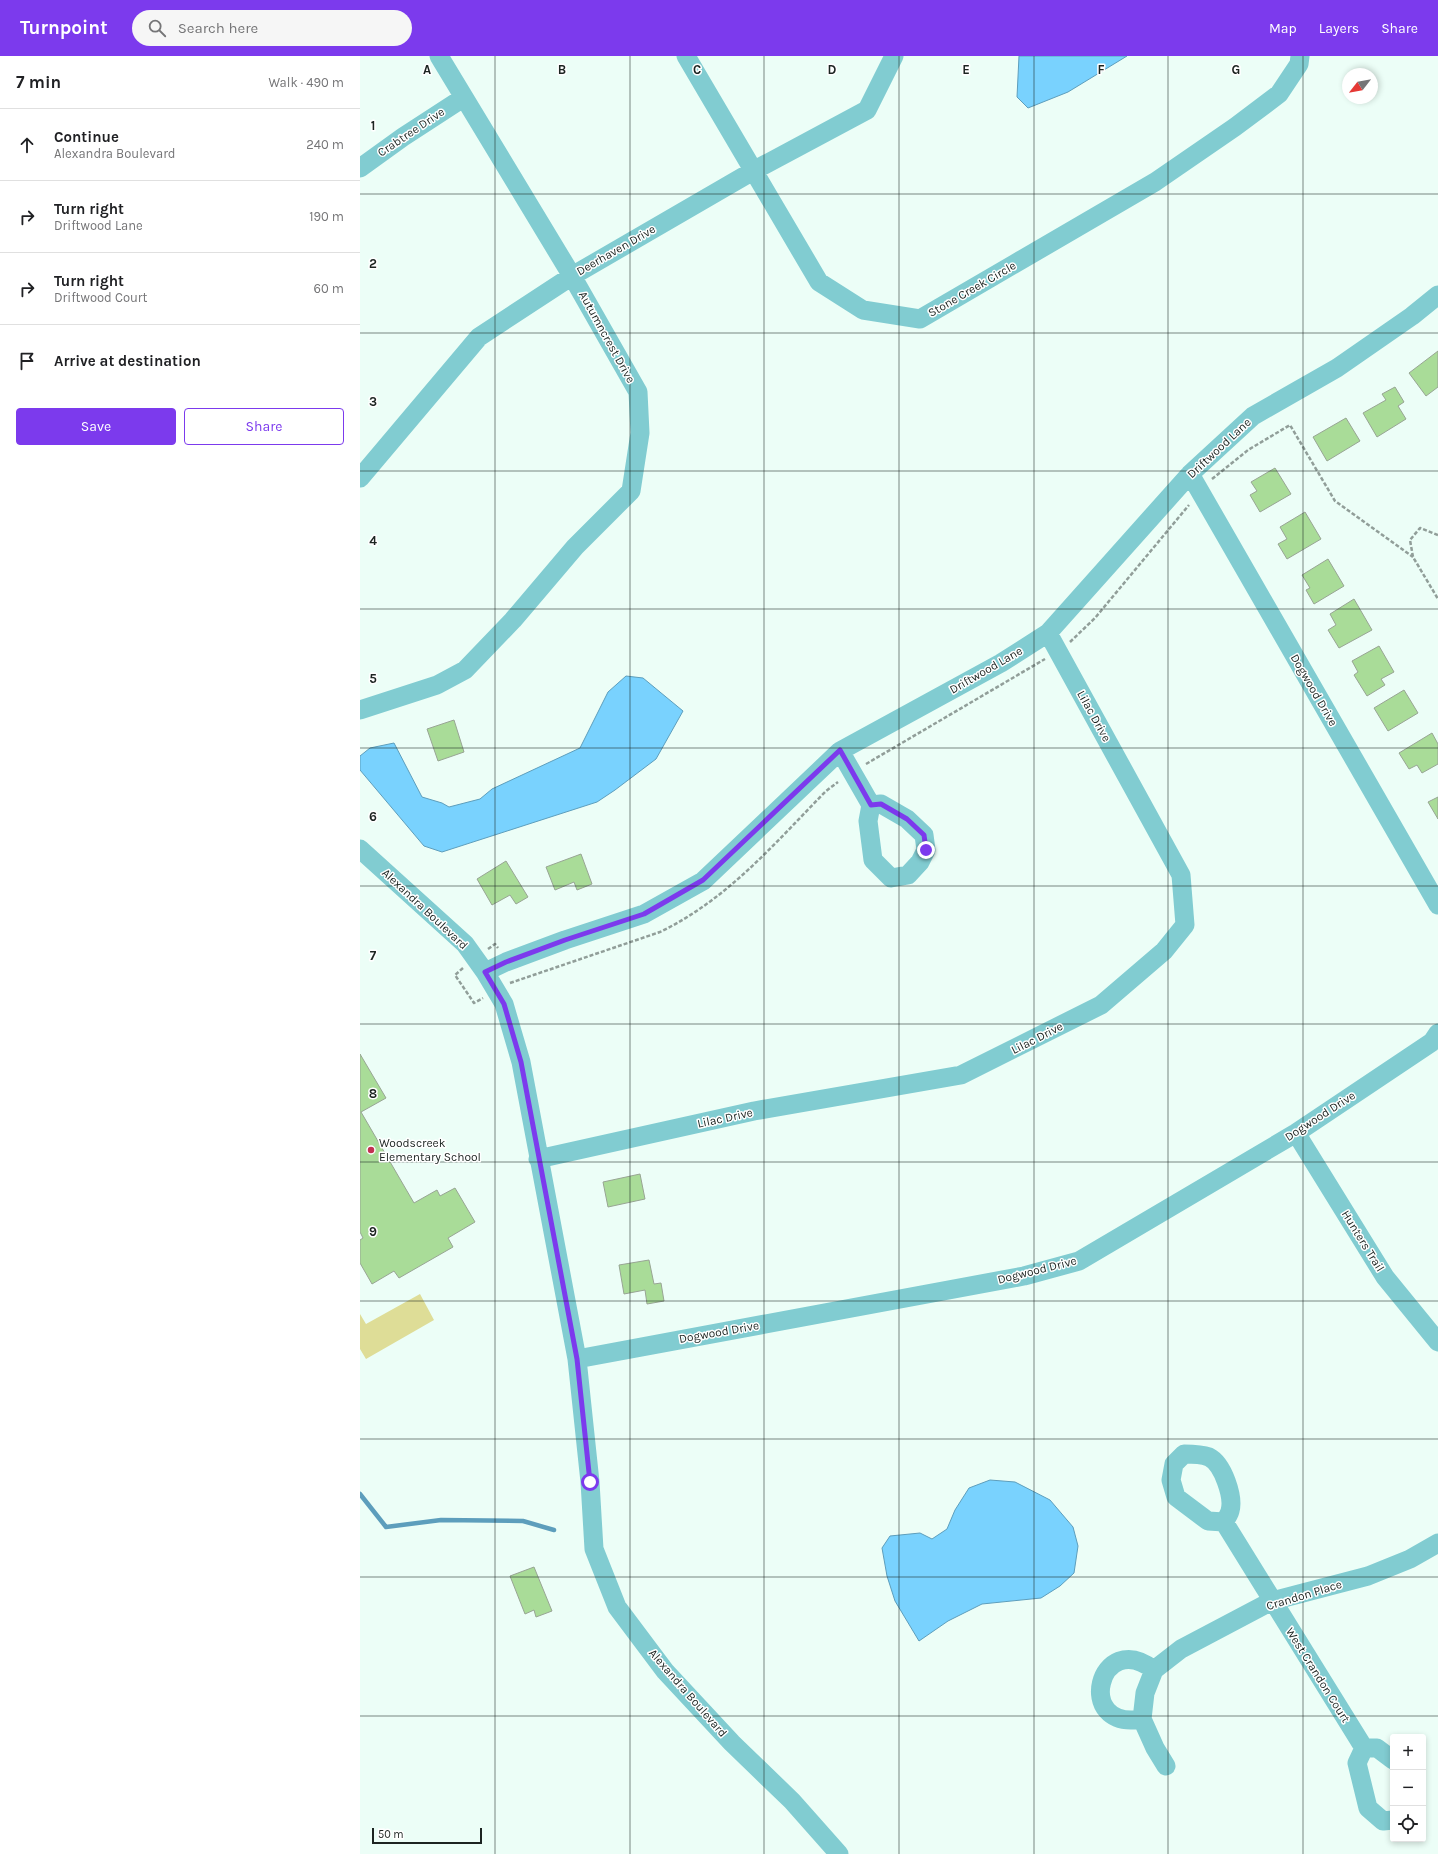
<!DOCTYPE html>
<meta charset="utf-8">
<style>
:root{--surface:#fff;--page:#f6f6f6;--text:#202124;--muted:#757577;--line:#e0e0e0;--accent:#7c3aed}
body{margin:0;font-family:Karla,sans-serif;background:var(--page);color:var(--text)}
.controls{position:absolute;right:12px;bottom:12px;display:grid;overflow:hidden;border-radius:4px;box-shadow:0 2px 6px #0003}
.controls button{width:36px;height:36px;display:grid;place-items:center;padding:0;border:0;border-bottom:1px solid var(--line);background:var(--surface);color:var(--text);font:20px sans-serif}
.compass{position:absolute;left:982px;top:12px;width:36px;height:36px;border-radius:50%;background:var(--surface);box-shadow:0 2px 6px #0003;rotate:239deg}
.scale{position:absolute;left:12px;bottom:10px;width:110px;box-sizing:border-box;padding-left:4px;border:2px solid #1c2421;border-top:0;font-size:11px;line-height:14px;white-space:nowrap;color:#1c2421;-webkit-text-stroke:3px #fff;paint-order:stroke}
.stop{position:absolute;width:12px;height:12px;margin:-9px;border:3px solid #7c3aed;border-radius:50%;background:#fff}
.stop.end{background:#7c3aed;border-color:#fff;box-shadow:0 1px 4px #0008}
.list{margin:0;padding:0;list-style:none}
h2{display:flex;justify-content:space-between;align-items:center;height:52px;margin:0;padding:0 16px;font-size:17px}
h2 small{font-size:13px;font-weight:400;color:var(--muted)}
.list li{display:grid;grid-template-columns:26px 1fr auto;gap:12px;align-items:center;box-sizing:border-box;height:72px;padding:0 16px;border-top:1px solid var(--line)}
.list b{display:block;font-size:15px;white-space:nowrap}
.list p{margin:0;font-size:13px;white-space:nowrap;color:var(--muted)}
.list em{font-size:13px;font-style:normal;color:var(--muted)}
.actions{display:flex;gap:8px;padding:12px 16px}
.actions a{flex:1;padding:9px 0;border:1px solid var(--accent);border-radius:4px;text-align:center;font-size:14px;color:var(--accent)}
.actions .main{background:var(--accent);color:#fff}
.icon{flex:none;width:22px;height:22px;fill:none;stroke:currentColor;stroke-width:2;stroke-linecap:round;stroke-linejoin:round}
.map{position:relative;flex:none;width:1078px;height:1798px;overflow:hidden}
header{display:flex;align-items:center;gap:24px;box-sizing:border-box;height:56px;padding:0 20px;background:var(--accent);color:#fff}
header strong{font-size:19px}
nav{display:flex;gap:22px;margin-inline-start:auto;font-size:14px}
.search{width:280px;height:36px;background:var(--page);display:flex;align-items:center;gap:10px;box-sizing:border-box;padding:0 14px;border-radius:22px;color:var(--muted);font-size:15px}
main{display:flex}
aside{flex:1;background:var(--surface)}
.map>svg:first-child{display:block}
.green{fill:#dedd97}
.water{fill:#79d2fe;stroke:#5d9ebc}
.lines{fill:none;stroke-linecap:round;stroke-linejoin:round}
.stream{stroke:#5d9ebc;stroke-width:4.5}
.building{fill:#a9dc98;stroke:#98a594}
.path{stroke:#919e99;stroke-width:2.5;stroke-dasharray:4 2;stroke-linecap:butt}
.minor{stroke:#81ccd1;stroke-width:19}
.route{stroke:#7c3aed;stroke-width:5}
.grid{fill:none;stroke:#1c2421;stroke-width:1;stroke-opacity:0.55}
.poi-dot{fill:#c23151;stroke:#fff;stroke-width:1.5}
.labels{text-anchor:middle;stroke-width:3;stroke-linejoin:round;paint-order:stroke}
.street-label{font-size:12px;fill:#1c2421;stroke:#fff}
.poi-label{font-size:12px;fill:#1c2421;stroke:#fff;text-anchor:start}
.grid-label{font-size:13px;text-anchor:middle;font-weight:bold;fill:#1c2421;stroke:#fff;stroke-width:3;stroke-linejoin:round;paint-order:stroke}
</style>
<header>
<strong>Turnpoint</strong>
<div class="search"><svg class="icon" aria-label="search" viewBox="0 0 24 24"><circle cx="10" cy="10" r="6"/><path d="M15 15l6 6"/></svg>Search here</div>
<nav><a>Map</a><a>Layers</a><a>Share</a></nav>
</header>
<main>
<aside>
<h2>7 min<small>Walk · 490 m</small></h2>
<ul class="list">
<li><svg class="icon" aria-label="ahead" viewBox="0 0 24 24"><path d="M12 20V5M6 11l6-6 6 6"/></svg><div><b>Continue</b><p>Alexandra Boulevard</p></div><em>240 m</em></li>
<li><svg class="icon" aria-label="right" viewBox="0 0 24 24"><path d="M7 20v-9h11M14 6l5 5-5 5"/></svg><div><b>Turn right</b><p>Driftwood Lane</p></div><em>190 m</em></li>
<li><svg class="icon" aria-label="right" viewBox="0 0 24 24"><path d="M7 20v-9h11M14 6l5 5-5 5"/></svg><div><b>Turn right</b><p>Driftwood Court</p></div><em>60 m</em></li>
<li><svg class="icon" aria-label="arrive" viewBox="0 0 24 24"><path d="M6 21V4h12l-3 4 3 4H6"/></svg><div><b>Arrive at destination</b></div></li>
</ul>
<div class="actions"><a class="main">Save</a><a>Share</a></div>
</aside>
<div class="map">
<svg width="1078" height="1798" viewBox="0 0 1078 1798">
<rect width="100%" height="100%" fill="#ecfef7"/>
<path class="green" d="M60 1238 74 1264 6 1303 0 1293V1258L6 1268Z"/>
<path class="water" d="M659 0H767L708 36 668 52 657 41Z
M266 620 283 622 323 655 296 703 255 734 237 746 82 796 64 790 0 714V700L10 692 34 687 62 741 82 747 89 751 120 743 132 733 220 692 248 636Z
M630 1424 655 1426 690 1444 713 1471 718 1490 714 1517 700 1530 681 1542 622 1548 588 1565 559 1585 535 1545 527 1520 522 1492 530 1480 560 1477 572 1483 587 1473 595 1454 609 1432Z"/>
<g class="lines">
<path class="stream" d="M0 1438 26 1471 81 1464 163 1465 194 1474"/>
</g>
<path class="building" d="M1078 295V331L1066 340 1049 317Z
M1035 331 1044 346 1038 350 1046 363 1017 381 1003 357 1026 344 1022 338Z
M986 362 1000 385 967 405 953 381Z
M915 412 931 438 900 456 890 439 897 435 891 426Z
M945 456 961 483 927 503 918 488 927 483 920 471Z
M968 503 984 530 954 548 946 534 950 532 942 519Z
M994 543 1012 574 979 592 968 574 976 569 970 558Z
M1019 590 1034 616 1021 623 1025 629 1007 640 994 619 998 616 992 605Z
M1044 634 1058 657 1028 675 1014 652Z
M94 664 104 696 78 705 67 673Z
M1072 677 1078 688V708L1062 717 1057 709 1049 713 1039 697Z
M1078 741V763L1068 746Z
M221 798 232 828 217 834 214 826 195 834 186 811Z
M146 805 168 841 156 848 150 839 132 849 117 823Z
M0 998 26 1042 1 1056 54 1147 77 1134 80 1140 95 1132 115 1166 88 1182 93 1191 39 1222 34 1215 12 1228 0 1207V1184L3 1182 0 1176Z
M280 1118 285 1143 248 1151 243 1126Z
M289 1204 294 1228 301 1227 304 1245 287 1248 285 1234 264 1238 259 1209Z
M174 1511 192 1555 176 1561 174 1554 165 1558 150 1520Z"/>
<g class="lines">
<path class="path" d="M852 423 888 394 930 369 975 445 1053 501
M1078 479 1060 472 1050 484 1053 501 1078 543
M710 586 735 562 829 449
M506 708 685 603
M128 893 135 888 138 892
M103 912 95 919 114 947 123 942
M150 927 300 876C368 843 414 788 466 735L478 726"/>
<path class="minor" d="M326 0 459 226 503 254 560 263 795 126 875 71 919 38 939 8 940 0
M0 112 43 81 103 42
M830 418 1078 849
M0 422 119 281 212 220 393 115 507 54 534 0
M0 654 77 629 105 614 153 564 215 491 271 435 280 377 278 336 212 220 79 0
M480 695 511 749 508 765 513 804 531 822 548 819 560 806 566 794 564 779 547 763 521 748 511 749
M0 793 105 888 125 916 144 948 161 1006 217 1303 230 1426 234 1493 257 1551 305 1615 372 1687 432 1745 479 1798
M125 916 146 906 205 884 284 858 343 825 480 695 641 607 688 577 830 418 893 360 977 312 1052 260 1078 239
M936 1077 1025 1221 1078 1286
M178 1103 394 1055 601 1019 741 949 804 895 825 869 821 819 688 577
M217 1303 664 1220 719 1205 936 1077 1072 986 1078 977
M864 1466C866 1463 869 1459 870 1455 874 1441 863 1408 849 1401 841 1398 833 1398 824 1398L814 1408 811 1424 816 1441 848 1465 864 1466 1004 1692
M782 1663C713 1675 739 1571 794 1614
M1004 1692 997 1707 1008 1752 1023 1765 1033 1764
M1004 1692H1017L1033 1704
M806 1710 795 1692 782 1663 785 1637 794 1614 821 1593 912 1545 1008 1520 1050 1503 1078 1487"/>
</g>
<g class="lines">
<path class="route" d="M230 1426 217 1303 161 1006 144 948 125 916 146 906 205 884 284 858 343 824 480 694 511 749 521 748 547 763 564 779 566 794"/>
</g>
<path class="grid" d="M135 0V1798M270 0V1798M404 0V1798M539 0V1798M674 0V1798M808 0V1798M943 0V1798M0 138H1078M0 277H1078M0 415H1078M0 553H1078M0 692H1078M0 830H1078M0 968H1078M0 1106H1078M0 1245H1078M0 1383H1078M0 1521H1078M0 1660H1078"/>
<circle class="poi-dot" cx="11" cy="1094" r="4"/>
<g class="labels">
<g class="street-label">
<text transform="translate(51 76) rotate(-34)" y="4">Crabtree Drive</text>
<text transform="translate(256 194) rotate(-30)" y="4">Deerhaven Drive</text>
<text transform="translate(612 233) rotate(-30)" y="4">Stone Creek Circle</text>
<text transform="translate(247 281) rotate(61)" y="4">Autumncrest Drive</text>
<text transform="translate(859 392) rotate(-43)" y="4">Driftwood Lane</text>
<text transform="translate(626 614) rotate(-30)" y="4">Driftwood Lane</text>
<text transform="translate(954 634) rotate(60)" y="4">Dogwood Drive</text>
<text transform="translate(734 660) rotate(61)" y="4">Lilac Drive</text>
<text transform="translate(65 853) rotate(43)" y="4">Alexandra Boulevard</text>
<text transform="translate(677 982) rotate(-27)" y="4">Lilac Drive</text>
<text transform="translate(960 1060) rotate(-33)" y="4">Dogwood Drive</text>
<text transform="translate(365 1062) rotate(-12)" y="4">Lilac Drive</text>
<text transform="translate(1003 1185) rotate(58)" y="4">Hunters Trail</text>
<text transform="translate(677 1214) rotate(-14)" y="4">Dogwood Drive</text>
<text transform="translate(359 1276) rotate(-10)" y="4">Dogwood Drive</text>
<text transform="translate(944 1539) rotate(-17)" y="4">Crandon Place</text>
<text transform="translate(958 1619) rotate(58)" y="4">West Crandon Court</text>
<text transform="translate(328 1637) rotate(49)" y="4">Alexandra Boulevard</text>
</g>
<g class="poi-label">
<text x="19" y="1091">Woodscreek<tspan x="19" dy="14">Elementary School</tspan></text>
</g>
</g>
<g class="grid-label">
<text x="67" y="18">A</text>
<text x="202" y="18">B</text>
<text x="337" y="18">C</text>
<text x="472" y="18">D</text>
<text x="606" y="18">E</text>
<text x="741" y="18">F</text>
<text x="876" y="18">G</text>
<text x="13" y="74">1</text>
<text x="13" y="212">2</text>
<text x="13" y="350">3</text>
<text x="13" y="489">4</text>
<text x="13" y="627">5</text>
<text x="13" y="765">6</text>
<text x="13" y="904">7</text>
<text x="13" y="1042">8</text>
<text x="13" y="1180">9</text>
</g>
</svg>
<div class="controls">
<button>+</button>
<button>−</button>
<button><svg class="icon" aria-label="locate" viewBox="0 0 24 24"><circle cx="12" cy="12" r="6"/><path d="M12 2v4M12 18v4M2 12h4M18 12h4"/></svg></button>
</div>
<svg class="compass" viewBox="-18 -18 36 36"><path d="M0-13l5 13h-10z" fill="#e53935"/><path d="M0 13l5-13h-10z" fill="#757577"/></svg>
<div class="scale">50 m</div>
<div class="stop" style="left:230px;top:1426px"></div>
<div class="stop end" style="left:566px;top:794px"></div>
</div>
</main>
